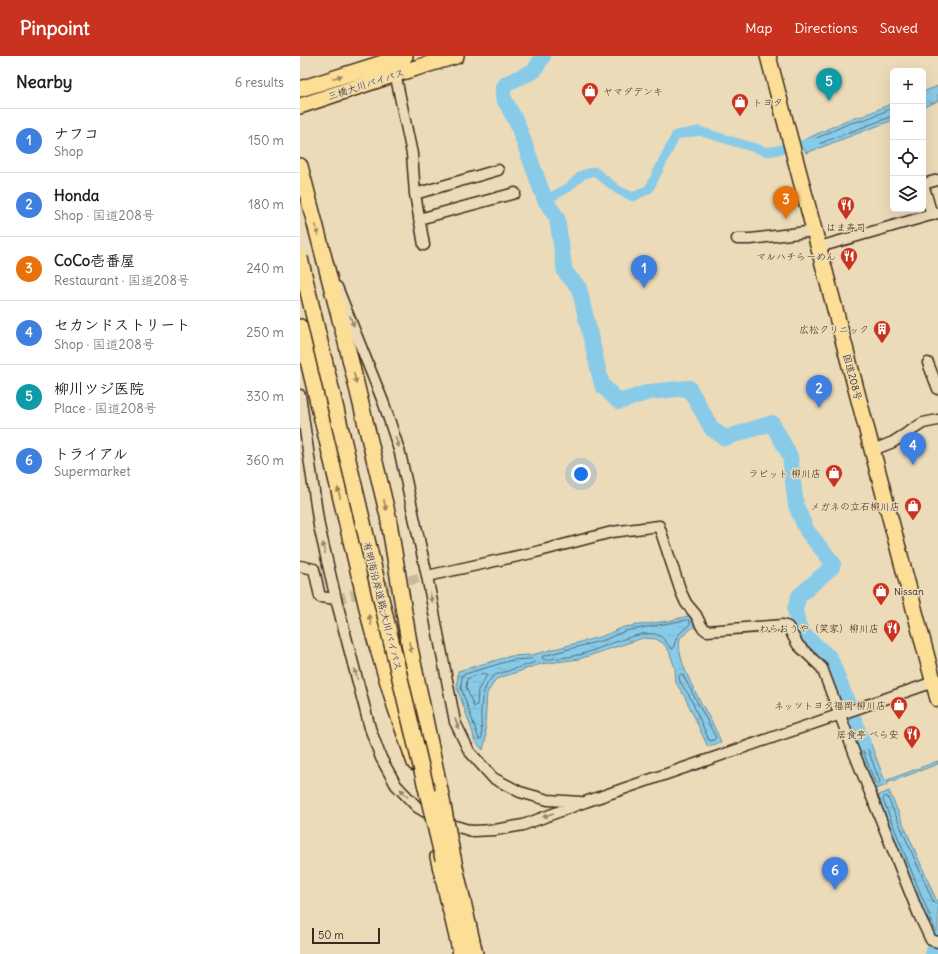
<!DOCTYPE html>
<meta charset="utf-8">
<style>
:root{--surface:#fff;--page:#f6f6f6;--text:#202124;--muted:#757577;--line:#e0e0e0;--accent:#c8321e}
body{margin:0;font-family:Delius,"Klee One",sans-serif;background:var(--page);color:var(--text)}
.controls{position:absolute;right:12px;top:12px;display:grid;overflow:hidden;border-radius:6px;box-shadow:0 4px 16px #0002}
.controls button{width:36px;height:36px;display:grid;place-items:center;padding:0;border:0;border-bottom:1px solid var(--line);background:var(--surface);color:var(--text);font:20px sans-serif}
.scale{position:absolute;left:12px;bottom:10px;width:68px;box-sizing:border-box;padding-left:4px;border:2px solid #3b2a1e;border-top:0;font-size:11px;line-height:14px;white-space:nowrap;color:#3b2a1e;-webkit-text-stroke:3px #ecdbb8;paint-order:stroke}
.you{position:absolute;left:281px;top:418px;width:14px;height:14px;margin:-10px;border:3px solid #fff;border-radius:50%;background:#1a73e8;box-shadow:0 0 0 6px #1a73e833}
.badge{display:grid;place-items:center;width:26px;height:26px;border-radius:50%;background:var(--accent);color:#fff;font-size:13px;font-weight:700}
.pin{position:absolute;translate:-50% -33px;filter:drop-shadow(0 1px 2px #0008)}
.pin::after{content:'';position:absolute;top:21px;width:14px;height:12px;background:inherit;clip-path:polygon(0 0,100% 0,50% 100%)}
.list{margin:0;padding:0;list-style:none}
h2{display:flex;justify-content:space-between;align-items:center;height:52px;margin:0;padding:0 16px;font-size:17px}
h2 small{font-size:13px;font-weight:400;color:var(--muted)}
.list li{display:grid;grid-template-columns:26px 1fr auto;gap:12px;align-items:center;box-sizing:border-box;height:64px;padding:0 16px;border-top:1px solid var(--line)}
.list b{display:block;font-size:15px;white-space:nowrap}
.list p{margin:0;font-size:13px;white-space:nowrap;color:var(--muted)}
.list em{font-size:13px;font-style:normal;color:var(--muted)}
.icon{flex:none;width:22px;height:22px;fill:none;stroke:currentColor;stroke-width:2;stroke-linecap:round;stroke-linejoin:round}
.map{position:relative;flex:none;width:638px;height:898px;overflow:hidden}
header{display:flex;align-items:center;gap:24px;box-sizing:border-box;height:56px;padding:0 20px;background:var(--accent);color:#fff}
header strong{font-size:19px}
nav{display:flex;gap:22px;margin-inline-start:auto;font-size:14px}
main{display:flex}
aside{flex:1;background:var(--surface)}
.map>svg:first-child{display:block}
.water{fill:url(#water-ripples);stroke:#698b98}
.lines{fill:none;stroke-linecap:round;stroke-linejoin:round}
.shore{stroke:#5a6a6f;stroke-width:1}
.canal{stroke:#88cbe9;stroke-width:9}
.river{stroke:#88cbe9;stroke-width:16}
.minor-tunnel{stroke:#c9b899;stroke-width:10;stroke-dasharray:10 5;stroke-linecap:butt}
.minor-casing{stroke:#3b2a1e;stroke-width:13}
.highway-casing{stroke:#3b2a1e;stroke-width:18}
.minor{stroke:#ecdbb8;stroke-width:10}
.highway{stroke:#fdde96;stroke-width:15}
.highway-bridge-casing{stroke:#3b2a1e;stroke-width:18;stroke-linecap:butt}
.highway-bridge{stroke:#fdde96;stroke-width:15}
.oneway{fill:#9c845a}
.oneway2{fill:#94826b}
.labels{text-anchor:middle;stroke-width:3;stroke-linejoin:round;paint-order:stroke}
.street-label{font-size:10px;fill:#3b2a1e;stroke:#ecdbb8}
.poi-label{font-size:10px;fill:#3b2a1e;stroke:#ecdbb8;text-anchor:end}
</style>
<header>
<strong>Pinpoint</strong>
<nav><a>Map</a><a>Directions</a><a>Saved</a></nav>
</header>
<main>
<aside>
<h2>Nearby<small>6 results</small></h2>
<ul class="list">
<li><span class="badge" style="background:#3f7fe0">1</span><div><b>ナフコ</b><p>Shop</p></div><em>150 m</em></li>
<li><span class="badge" style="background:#3f7fe0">2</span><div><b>Honda</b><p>Shop · 国道208号</p></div><em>180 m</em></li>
<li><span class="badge" style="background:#e8710a">3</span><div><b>CoCo壱番屋</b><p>Restaurant · 国道208号</p></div><em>240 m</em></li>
<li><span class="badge" style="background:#3f7fe0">4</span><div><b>セカンドストリート</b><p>Shop · 国道208号</p></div><em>250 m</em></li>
<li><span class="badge" style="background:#0f9aa8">5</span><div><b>柳川ツジ医院</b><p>Place · 国道208号</p></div><em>330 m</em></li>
<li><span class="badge" style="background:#3f7fe0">6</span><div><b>トライアル</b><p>Supermarket</p></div><em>360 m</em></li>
</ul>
</aside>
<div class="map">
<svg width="638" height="898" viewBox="0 0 638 898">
<defs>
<pattern id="water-ripples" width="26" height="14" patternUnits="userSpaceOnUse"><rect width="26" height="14" fill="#88cbe9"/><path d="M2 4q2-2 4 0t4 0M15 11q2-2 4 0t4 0" fill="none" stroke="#76aec7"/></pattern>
</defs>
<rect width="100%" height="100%" fill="#ecdbb8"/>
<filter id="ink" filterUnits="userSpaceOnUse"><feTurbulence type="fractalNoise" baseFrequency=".025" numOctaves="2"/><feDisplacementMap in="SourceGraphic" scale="8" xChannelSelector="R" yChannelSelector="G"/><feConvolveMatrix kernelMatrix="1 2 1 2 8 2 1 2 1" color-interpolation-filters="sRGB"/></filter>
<g filter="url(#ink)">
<path class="water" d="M638 30V45L623 51V36Z
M593 47V64L506 97 502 85 549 63 563 60Z
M392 559 396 569 380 582C374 610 411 659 421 686L408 691 385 641 376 627 375 612 369 595 363 587 356 583 343 582 279 603 241 608 196 623 187 637 185 668 186 682 183 694 174 684 173 677 157 632 158 615 211 600 232 599 303 580 324 571 368 565Z
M562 665 585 725 638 705V708L587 727V729L573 734 549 670Z
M589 735 638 848V881L633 880 577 740Z"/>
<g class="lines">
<path class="shore" d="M593 52 564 64 550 67 508 86 507 89 510 91 593 60
M388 564 390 565V568L377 580 373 593C367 590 365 582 358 579 339 572 298 595 278 599 267 602 255 602 244 604L242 602 243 600 304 584 325 575Z
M233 603 235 605 233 607 195 619C177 633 181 662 182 682L181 683H179L161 632 162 619 212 604Z
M185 617 187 619 178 634 177 649 174 651 166 631 167 623Z
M381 618 383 619 413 676 416 682 414 684 411 685 409 684 389 639 380 626 379 620Z
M556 671 560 672 580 726 579 728 577 729 575 727 555 674Z
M638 848H635L633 845 588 742 586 740 584 741 583 744 636 876 638 877"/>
<path class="canal" d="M245 144 268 132 282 119 294 115 318 134 333 141 349 133 376 79 399 75 468 96 515 86"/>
<path class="river" d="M243 0 234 15 207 27 203 33V41L217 67 245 144 257 162 265 216 279 232 302 329 319 346 349 336 389 332 412 373 425 382 472 367 490 400 496 450 507 475 533 507 532 511 499 540 495 553 498 569 505 580 530 602 563 687
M633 898 638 883"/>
<path class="minor-tunnel" d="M36 543 127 520"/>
<defs>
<path id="minor" d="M94 12 112 98 115 138 124 189
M115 138 198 114
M632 159 623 128 638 124
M119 163 215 137
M437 183H451L514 175
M519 191 638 157
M37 231 84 348 100 397 127 520 155 666 169 695 193 722 220 736 248 744 281 746
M628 307 638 333
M0 339 19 470 36 543 70 672 81 702 96 729 117 751 142 766 172 775 195 774 223 769 285 746 634 626
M573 394 593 386 623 367 638 364
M0 510 14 513 20 541 36 543
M127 520 236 496 312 476 359 470 381 536 386 547 396 559 402 571 407 575 483 569 488 571 498 589 522 612 555 699 619 859 631 884 638 886"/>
<path id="highway" d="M468 0 638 643
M0 33 105 0
M0 50 96 18 156 0
M0 110 47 290 88 460 110 592 141 739
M0 271 72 573 95 650 115 707
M138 801 161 898
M153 802 175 898"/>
</defs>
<use href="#minor" class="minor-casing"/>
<use href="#highway" class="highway-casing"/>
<use href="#minor" class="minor"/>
<use href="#highway" class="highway"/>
<defs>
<path id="highway-bridge" d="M0 202 143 803
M141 739 153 802"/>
</defs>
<use href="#highway-bridge" class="highway-bridge-casing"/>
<use href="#highway-bridge" class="highway-bridge"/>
</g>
<defs><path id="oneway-solid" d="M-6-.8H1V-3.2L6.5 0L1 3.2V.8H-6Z"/></defs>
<g class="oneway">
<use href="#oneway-solid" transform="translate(37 21) rotate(-18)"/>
<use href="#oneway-solid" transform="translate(17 174) rotate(75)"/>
<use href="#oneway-solid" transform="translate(55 322) rotate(77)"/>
<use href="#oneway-solid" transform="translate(39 437) rotate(-103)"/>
<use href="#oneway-solid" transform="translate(85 449) rotate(77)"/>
<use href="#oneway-solid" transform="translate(70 564) rotate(-104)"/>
<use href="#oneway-solid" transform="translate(110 591) rotate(80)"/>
</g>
<g class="oneway2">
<use href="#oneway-solid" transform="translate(52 265) rotate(69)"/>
<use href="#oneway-solid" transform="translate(97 386) rotate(72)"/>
<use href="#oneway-solid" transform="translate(24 492) rotate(-103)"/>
<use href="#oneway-solid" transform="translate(131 541) rotate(79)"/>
<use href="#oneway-solid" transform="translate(56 618) rotate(-105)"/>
<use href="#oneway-solid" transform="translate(157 668) rotate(69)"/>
<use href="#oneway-solid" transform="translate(104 737) rotate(-133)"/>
<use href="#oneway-solid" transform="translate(248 759) rotate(160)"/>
</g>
</g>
<defs>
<symbol id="shop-pin" viewBox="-11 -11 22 30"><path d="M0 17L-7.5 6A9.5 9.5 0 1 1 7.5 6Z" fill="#c8321e" stroke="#ecdbb8"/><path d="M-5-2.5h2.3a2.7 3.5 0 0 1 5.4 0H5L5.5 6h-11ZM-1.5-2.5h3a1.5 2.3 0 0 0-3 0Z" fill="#fff"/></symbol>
<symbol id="restaurant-pin" viewBox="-11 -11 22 30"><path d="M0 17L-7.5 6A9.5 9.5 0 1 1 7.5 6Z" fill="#c8321e" stroke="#ecdbb8"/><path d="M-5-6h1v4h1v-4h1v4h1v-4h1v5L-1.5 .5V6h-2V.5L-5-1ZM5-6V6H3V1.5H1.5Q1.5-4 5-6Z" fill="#fff"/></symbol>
<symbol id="building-pin" viewBox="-11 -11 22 30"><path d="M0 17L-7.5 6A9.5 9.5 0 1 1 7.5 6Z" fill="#c8321e" stroke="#ecdbb8"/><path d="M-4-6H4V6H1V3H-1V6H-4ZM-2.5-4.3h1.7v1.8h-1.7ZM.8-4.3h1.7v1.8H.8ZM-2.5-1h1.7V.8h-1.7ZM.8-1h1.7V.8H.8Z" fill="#fff"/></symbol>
</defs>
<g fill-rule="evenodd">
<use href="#shop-pin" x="280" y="25" width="20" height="27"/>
<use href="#shop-pin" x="430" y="36" width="20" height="27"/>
<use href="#restaurant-pin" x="536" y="139" width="20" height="27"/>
<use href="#restaurant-pin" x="539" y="190" width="20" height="27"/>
<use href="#building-pin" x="572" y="263" width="20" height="27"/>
<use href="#shop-pin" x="524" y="407" width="20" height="27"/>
<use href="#shop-pin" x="603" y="440" width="20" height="27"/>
<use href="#shop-pin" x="571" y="525" width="20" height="27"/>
<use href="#restaurant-pin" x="582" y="562" width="20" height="27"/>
<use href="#shop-pin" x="589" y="639" width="20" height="27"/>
<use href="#restaurant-pin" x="602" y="668" width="20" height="27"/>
</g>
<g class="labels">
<g class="street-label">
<text transform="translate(66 28) rotate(-18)" y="4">三橋大川バイパス</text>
<text transform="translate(553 321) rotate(75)" y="4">国道208号</text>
<text transform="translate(83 550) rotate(76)" y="4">有明海沿岸道路;大川バイパス</text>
</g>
<g class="poi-label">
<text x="303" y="39" text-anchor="start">ヤマダデンキ</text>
<text x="453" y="50" text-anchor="start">トヨタ</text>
<text x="546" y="175" text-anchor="middle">はま寿司</text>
<text x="536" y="204">マルハチらーめん</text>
<text x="569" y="277">広松クリニック</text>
<text x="521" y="421">ラビット 柳川店</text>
<text x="600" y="454">メガネの立石柳川店</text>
<text x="594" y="539" text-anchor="start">Nissan</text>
<text x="579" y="576">わらおうや（笑家）柳川店</text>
<text x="586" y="653">ネッツトヨタ福岡 柳川店</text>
<text x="599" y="682">居食亭 べら安</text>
</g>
</g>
</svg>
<div class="controls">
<button>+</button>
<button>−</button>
<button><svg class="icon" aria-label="locate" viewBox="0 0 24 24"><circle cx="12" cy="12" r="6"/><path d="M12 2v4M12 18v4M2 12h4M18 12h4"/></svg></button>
<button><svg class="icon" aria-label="layers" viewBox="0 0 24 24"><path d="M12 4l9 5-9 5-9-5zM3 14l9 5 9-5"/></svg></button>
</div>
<div class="scale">50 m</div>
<div class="you"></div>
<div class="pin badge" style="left:344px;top:232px;background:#3f7fe0">1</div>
<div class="pin badge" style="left:519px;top:352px;background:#3f7fe0">2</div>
<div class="pin badge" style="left:486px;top:163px;background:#e8710a">3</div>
<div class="pin badge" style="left:613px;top:409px;background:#3f7fe0">4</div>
<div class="pin badge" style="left:529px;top:45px;background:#0f9aa8">5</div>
<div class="pin badge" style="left:535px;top:834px;background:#3f7fe0">6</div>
</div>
</main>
